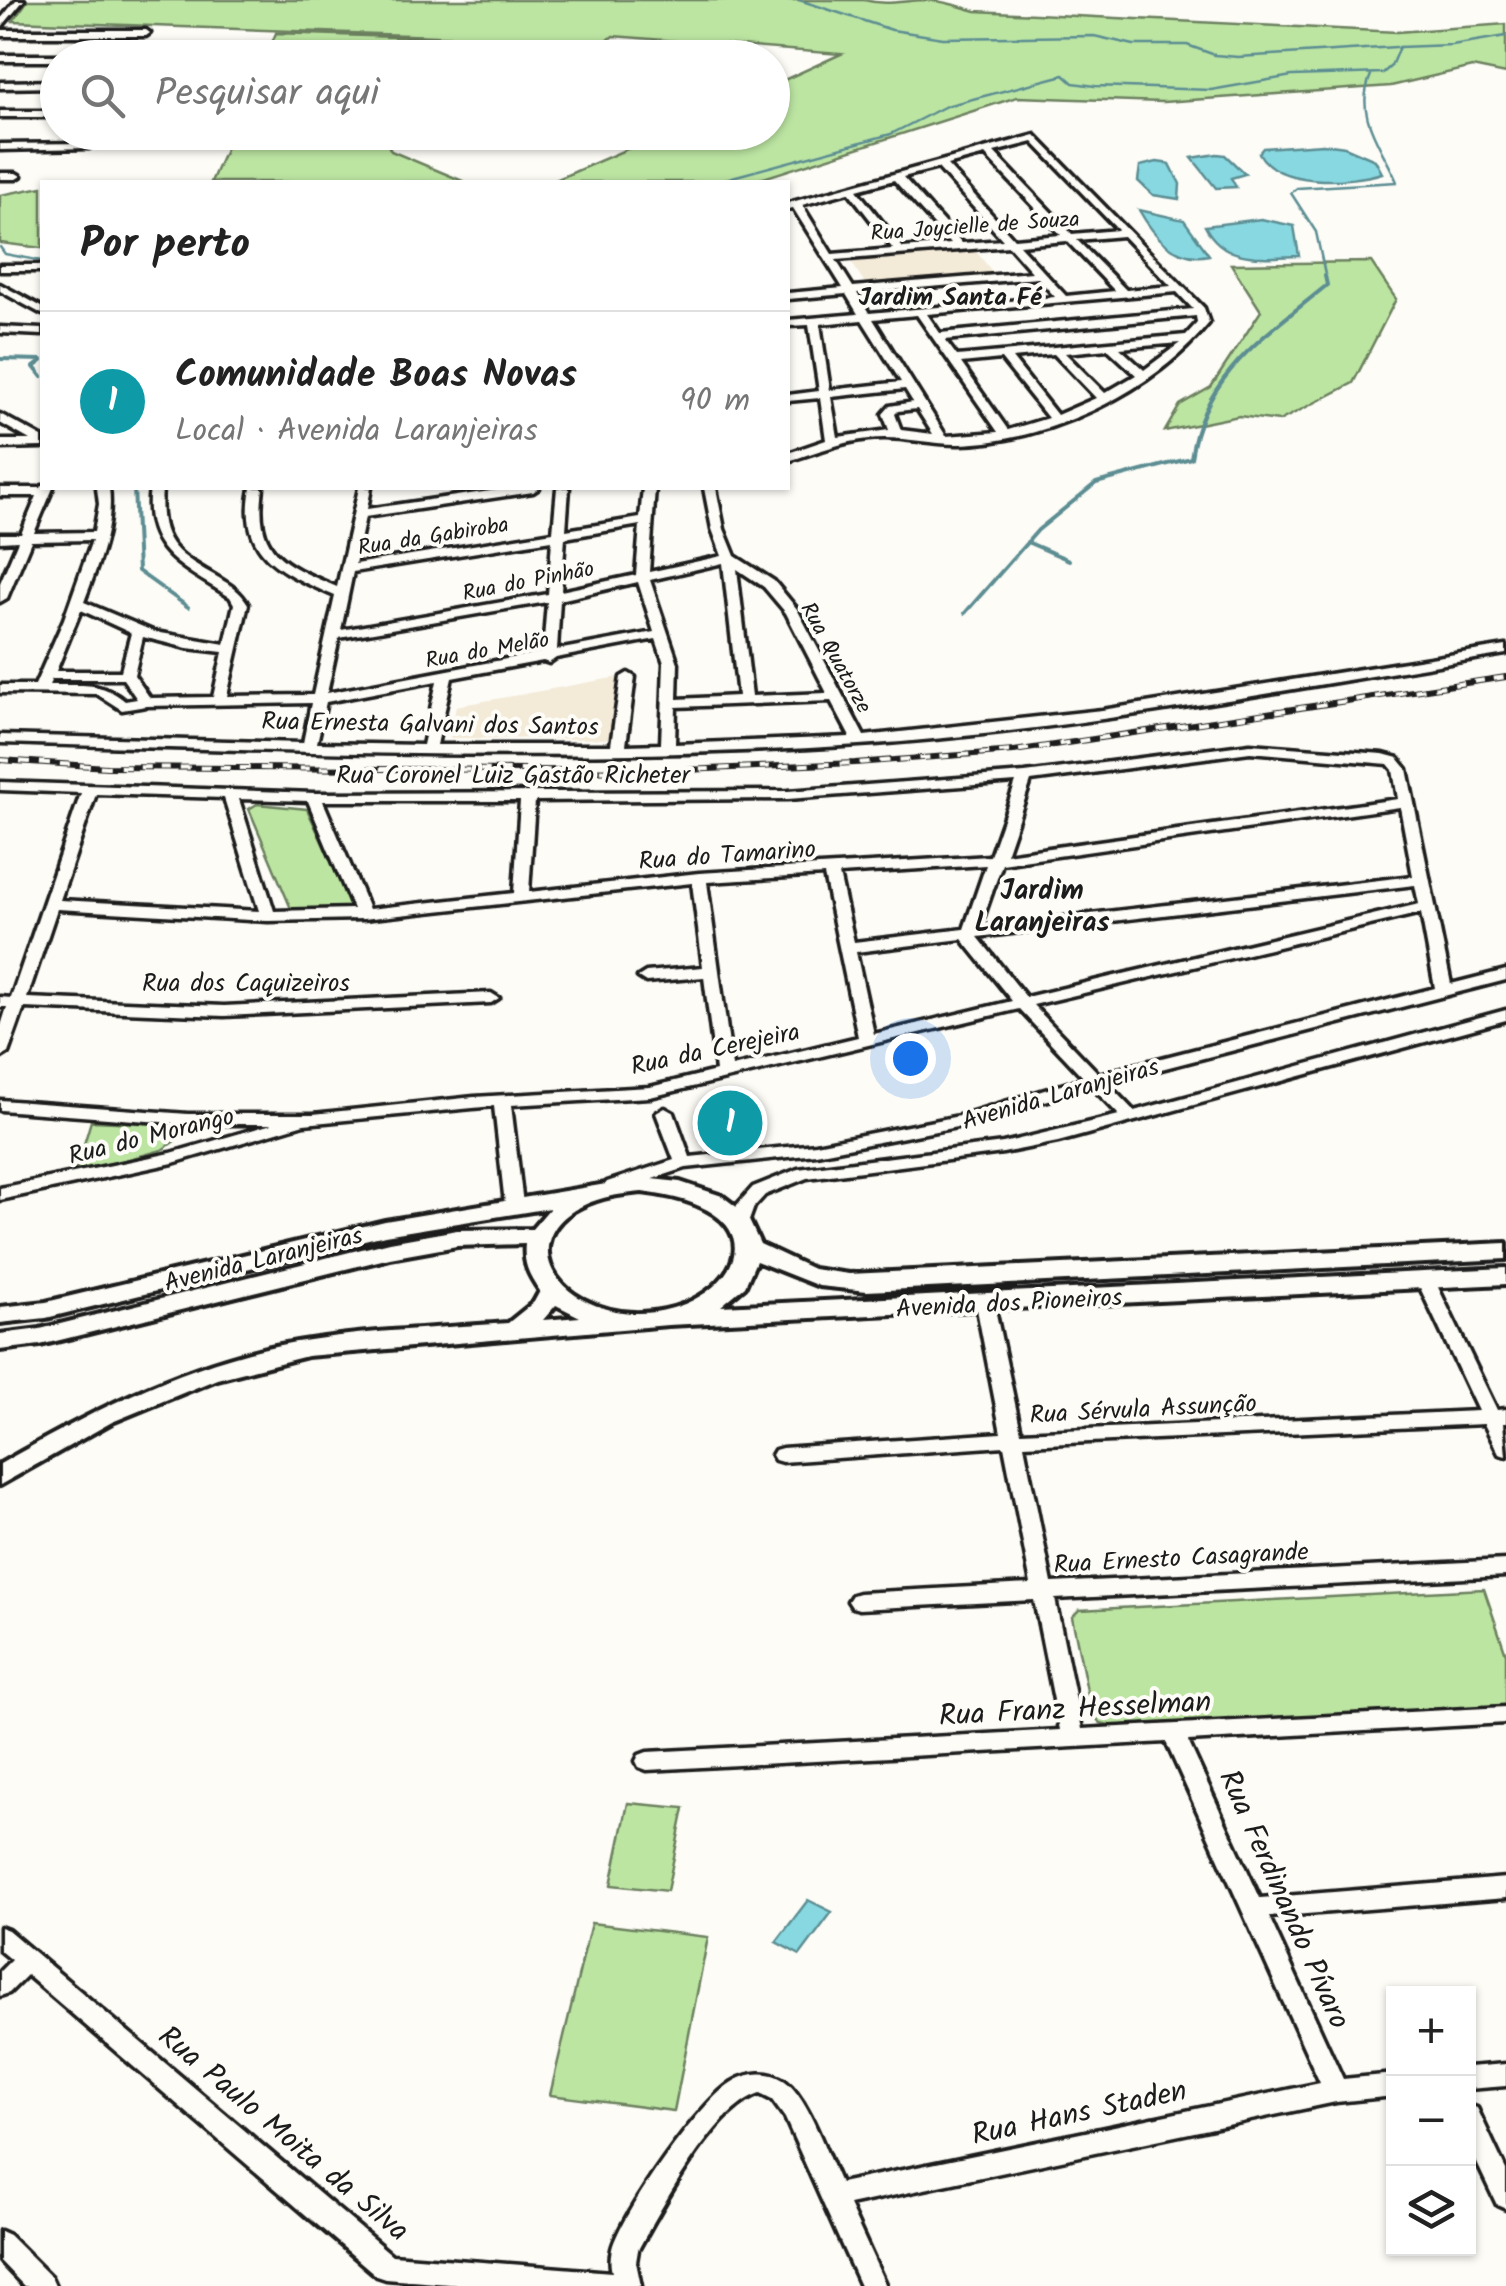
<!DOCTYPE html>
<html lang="pt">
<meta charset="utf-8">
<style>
:root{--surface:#fff;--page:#f2f2f2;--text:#222;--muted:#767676;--line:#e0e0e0;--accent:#2563eb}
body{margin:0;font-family:Kalam,sans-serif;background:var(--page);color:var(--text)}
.controls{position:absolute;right:30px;bottom:30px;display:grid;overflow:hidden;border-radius:0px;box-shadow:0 2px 8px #0004}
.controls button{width:90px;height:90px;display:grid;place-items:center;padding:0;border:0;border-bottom:2px solid var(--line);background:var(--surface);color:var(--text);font:50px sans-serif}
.you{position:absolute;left:910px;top:1058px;width:35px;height:35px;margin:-25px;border:8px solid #fff;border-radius:50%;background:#1a73e8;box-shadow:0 0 0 15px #1a73e833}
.badge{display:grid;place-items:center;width:65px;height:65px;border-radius:50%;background:var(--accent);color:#fff;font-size:32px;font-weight:700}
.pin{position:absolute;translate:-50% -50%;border:5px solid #fff;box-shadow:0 2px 10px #0006}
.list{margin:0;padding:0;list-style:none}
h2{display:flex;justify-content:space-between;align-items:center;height:130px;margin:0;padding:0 40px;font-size:42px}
h2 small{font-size:32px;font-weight:400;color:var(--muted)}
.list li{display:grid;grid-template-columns:65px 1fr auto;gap:30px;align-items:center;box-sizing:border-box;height:180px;padding:0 40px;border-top:2px solid var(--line)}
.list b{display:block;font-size:38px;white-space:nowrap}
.list p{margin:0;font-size:32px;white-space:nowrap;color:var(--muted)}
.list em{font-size:32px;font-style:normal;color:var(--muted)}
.icon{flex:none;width:55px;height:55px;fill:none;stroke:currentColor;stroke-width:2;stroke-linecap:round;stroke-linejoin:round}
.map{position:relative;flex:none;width:1506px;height:2286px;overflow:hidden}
.search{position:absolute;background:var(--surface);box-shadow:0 2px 8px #0004;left:40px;top:40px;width:750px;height:110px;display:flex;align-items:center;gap:25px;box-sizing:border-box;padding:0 35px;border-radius:55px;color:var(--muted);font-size:38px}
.panel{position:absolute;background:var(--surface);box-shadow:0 2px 8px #0004;left:40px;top:180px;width:750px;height:310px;border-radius:0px}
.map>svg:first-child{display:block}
.built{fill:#f3ead8}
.green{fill:#bce5a2;stroke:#6c805f;stroke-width:2.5}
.water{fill:#87d8e1;stroke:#5c8d92;stroke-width:2.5}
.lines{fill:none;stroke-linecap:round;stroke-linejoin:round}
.stream-far1{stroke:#5c8d92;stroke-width:2.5}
.stream{stroke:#5c8d92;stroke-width:4}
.minor-casing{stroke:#1c1c1c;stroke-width:7}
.major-casing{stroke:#1c1c1c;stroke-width:8}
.minor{fill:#fdfcf7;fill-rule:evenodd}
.major{fill:#fdfcf7;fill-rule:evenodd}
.rail-casing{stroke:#1c1c1c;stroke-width:6}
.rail{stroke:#fdfcf7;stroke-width:4;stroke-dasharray:10;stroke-linecap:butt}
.labels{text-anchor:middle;stroke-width:8;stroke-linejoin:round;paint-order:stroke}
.far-street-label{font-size:22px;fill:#1c1c1c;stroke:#fdfcf7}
.far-quarter-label{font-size:25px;font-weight:bold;fill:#1c1c1c;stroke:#fdfcf7}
.street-label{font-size:25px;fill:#1c1c1c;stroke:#fdfcf7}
.neighbourhood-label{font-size:28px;font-weight:bold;fill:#1c1c1c;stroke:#fdfcf7}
.near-street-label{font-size:30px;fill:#1c1c1c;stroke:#fdfcf7}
</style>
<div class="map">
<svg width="1506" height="2286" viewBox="0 0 1506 2286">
<rect width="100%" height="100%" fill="#fdfcf7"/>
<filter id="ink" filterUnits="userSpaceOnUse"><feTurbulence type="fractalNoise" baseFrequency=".01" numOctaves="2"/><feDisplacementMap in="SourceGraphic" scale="20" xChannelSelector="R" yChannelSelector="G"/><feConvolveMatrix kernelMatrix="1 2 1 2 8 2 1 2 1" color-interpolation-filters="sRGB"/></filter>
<g filter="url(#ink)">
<path class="built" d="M975 250 994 274 866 285 850 260Z
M624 676 613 739 450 738 456 706Z"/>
<path class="green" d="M28 0H864C887 6 905 0 928 0 944 1 961 7 976 11L1397 32 1506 24V74L1472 67 1391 86 1163 102 1017 97 751 182H551L664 133 772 132 773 85 841 54 613 36 606 42 13 21Z
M276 33 427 38 414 48 434 57H266Z
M233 132 382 133 391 151 465 182H211Z
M42 187V248L0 243V195Z
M1371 262 1396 299 1353 383 1279 421 1239 416 1165 431 1180 405 1211 387 1261 311 1231 264Z
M257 804 307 809 352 907 292 911 249 809Z
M91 1121 165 1124 177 1132 176 1140 162 1150 75 1174Z
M1484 1589 1506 1654V1708L1127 1729 1101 1723 1092 1715 1072 1617 1079 1610Z
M628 1803 684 1808 667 1891 611 1885Z
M591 1923 708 1937 674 2111 550 2095Z"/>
<path class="water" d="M1323 144 1345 147 1375 160 1382 173C1349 183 1277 187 1259 153L1263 148Z
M1217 154 1225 155 1245 174 1231 178 1236 187 1216 188 1192 158Z
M1157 162 1170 164 1180 184 1179 199 1153 195 1138 181 1140 166Z
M1139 210 1184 220 1209 255C1176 262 1154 237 1139 210Z
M1261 219 1294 226 1299 256C1263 257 1224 264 1205 226Z
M808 1900 832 1912 800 1955 776 1942Z"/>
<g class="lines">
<path class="stream-far1" d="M799 0 892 30 943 38 1094 36 1134 45H1187L1215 55 1238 57 1396 47
M714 182 891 134 946 106 1064 75 1073 83 1095 86 1211 90 1292 76 1383 73 1391 66 1399 47 1452 45 1506 36
M0 247 5 254 42 261
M1326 279 1316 232 1291 193 1297 188 1397 182C1382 146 1353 115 1371 75"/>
<path class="stream" d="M0 359 42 360
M42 361 34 367 42 377
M134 488 138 571 188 607
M1027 542 1069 560
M965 613 1038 530 1096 483 1191 458C1203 374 1266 335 1327 285L1325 276"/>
<defs>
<path id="minor" d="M16 0H24L0 29V20Z
M0 30H146L150 33 146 36H0Z
M131 54 136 57 97 58 101 55Z
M0 55H58L62 58H58V61H0Z
M58 81V87L0 88V82Z
M0 111H58V117H0Z
M1035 135 1204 308 1209 323C1154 391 1050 441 961 444 930 445 900 435 869 439 840 442 815 453 788 461V453L826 440 820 398 788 401V395L819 391 809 325 788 326V320L858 314 846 294 788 299V293L843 288 793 208 788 209V203ZM1033 142 1118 230 1072 234 994 152ZM985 155 1061 235 1014 239 947 165ZM938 168 1003 240 962 243 903 177ZM894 180 951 244 903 248 857 190ZM849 192 893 249 832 254 802 205ZM1123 236 1171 286 1126 290 1077 240ZM1067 241 1115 291 1066 296 1019 245ZM1009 246 1032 272 853 287 836 260ZM1038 278 1055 297 869 313 857 293ZM1177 292 1193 309 940 333 927 314ZM917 315 998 432 946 436 873 319ZM1196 316 1197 323 1186 335 957 356 945 340ZM862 320 901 382 830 390 820 324ZM1180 343 1144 370 1120 348ZM1108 349 1136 375 1105 393 1065 353ZM1054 354 1096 398 1057 415 1012 358ZM1001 359 1048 418 1008 430 961 363ZM905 389 913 402 890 406 883 414 889 430 838 437 831 397ZM917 409 933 434 901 430 895 414 898 411Z
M86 143 91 146 89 148 0 150V144Z
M0 173H16L21 176 16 179H0Z
M0 265H42V271H0Z
M0 284 42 307V314L0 291Z
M0 327 42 329V335L0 333Z
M0 414 42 437V447L0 448V440H30L0 423Z
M42 486 53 488 34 533 94 532 99 504 97 488H109C114 527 98 565 84 602L155 632 225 644 234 604 230 597C183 567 141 552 150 488H162C158 543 174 552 219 578 232 586 240 591 248 604L227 696 313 695 335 596C281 572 238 556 251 488H263C254 553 283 564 337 587L359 488H371L367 509 511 488H539L533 492 365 517 355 564 553 532 557 488H569L566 530 640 518 643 488H655L649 572 722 556 712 529 704 488H716L724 529 735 556 774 581 797 609 864 736 1102 710 1506 646V654C1291 688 1076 731 859 745 573 764 286 751 0 743V735L303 743 311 703 146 706 122 710 97 694 0 693V685H35L64 619 92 540 31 541 7 598 0 602V583L18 541 0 542V534H21L37 496H0V488H41ZM640 525 636 575 561 591 565 538ZM552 540 548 594 341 630 353 572ZM723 563 738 696 677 699 678 663 650 580ZM737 569 764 587 786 613 827 693 752 696ZM638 582 654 632 557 650 560 600ZM547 602 543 652 327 693 339 638ZM81 610 131 633 121 671H56ZM143 637 187 648 223 652 213 697 150 698 134 675ZM656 639 664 663 661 744 626 745 635 677 628 673 621 677 611 745H437L452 678 543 661 549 663 556 658ZM52 679H123L137 699 125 701C100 680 80 686 49 685ZM437 681 423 745 317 743 326 702ZM831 701 850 737 675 744 676 707Z
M1250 744 1383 754 1398 758 1407 769 1451 984 1506 970V980L1107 1083 1134 1111 1506 1010V1020L1058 1142 1003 1153 807 1178 765 1195 754 1207 746 1229 740 1231 731 1225 737 1205 753 1187 798 1169 1003 1143 1119 1115 1092 1087 962 1126 816 1154 686 1168 613 1192 604 1186 607 1182 674 1160 656 1113 665 1108 674 1113 690 1157 816 1144 959 1116 1084 1078 1019 1009 650 1097 511 1105 523 1204 514 1210 505 1204 494 1106 304 1124 173 1163 0 1200V1188L171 1153 272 1124H188L0 1110V1100L188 1114H313L474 1097 650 1087 716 1071 704 977 646 982 638 977 646 972 703 967 692 883 363 919 268 921 57 909 27 998 224 1006 491 993 499 998 491 1003 224 1016 24 1008 8 1053 0 1058V1029L7 1007H0V997L11 998 81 793 0 790V782L314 793 788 791 1025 773ZM1250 752 1388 764 1393 770 1398 799 1006 854 1031 781ZM1016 782 990 856 699 873 529 892 535 801 788 799ZM96 794 224 798 259 911 60 900ZM239 799 308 801 353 909 274 911ZM323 801H520L514 893 369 909ZM1400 807 1413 876 980 927 1002 864ZM986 865 964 929 854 942 839 874ZM824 875 858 1037 732 1067 707 882ZM1415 885 1419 904 1026 997 978 937ZM1421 913 1435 988 1099 1074 1033 1005ZM962 939 1012 1001 874 1034 856 952Z
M1425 1273 1434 1279 1497 1410 1506 1409V1423H1503L1506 1456 1499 1454 1484 1424 1024 1445 1052 1583 1506 1560V1576L1055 1599 1082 1729 1506 1707V1723L1188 1741 1260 1898 1506 1878V1898L1269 1917 1343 2079 1394 2074V2096L1336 2102 849 2205 886 2286H860L785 2118 772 2100 760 2094C713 2109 662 2208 638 2250L636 2262 641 2286H473L386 2279 377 2276 27 1975 9 1993 0 1996V1971L11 1960 0 1951V1927L8 1930 392 2255 612 2272C610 2265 610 2257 612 2249 621 2214 702 2098 734 2081 750 2072 769 2070 785 2081 809 2099 827 2156 840 2183L1320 2083 1166 1742 647 1770 639 1767 636 1761 639 1755 647 1752 1060 1730 1034 1600 859 1609 852 1607 848 1601 852 1595 859 1593 1031 1584 1004 1446 782 1462 775 1460 772 1455 775 1450 782 1448 1001 1433 976 1304 978 1300H992L994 1304 1021 1432 1478 1411 1416 1279Z
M1506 2064V2086L1468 2089V2067Z
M1468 2105 1477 2108 1506 2170V2209L1497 2205 1468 2144Z
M0 2231 9 2235 51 2277 55 2286H24L0 2261Z"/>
<path id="major" d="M642 1178 680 1182 722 1196 746 1214 760 1244 813 1269 849 1274 1506 1243V1259L867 1291 819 1286 756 1261 745 1286 721 1306 1506 1268V1284L668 1325 307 1356 217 1379 112 1422 0 1485V1464C96 1409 199 1355 310 1340 375 1330 442 1328 508 1323L534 1302 540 1291C529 1275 523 1264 525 1244L457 1246 390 1258 40 1345 0 1350V1334L40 1329 390 1242 457 1230 532 1229 550 1208 385 1235 46 1318 0 1323V1307L46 1302 385 1221ZM642 1192C830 1214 692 1358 582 1299 538 1275 535 1228 582 1206 602 1196 621 1194 642 1192ZM556 1305 580 1317 543 1320Z"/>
</defs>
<use href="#minor" class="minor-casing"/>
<use href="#major" class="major-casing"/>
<use href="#minor" class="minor"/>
<use href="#major" class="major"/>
<defs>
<path id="rail" d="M0 760 107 767 659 771 855 763 1014 751 1506 677"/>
</defs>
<use href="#rail" class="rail-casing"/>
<use href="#rail" class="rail"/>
</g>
</g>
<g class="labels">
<g class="far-street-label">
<text transform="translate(975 225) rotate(-4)" y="8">Rua Joycielle de Souza</text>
<text transform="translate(433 535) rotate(-9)" y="8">Rua da Gabiroba</text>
<text transform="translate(528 580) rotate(-11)" y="8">Rua do Pinhão</text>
<text transform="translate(487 649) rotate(-10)" y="8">Rua do Melão</text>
<text transform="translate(837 657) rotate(61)" y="8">Rua Quatorze</text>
</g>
<g class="far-quarter-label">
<text x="950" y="305">Jardim Santa Fé</text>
</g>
<g class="street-label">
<text transform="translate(430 723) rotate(1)" y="9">Rua Ernesta Galvani dos Santos</text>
<text x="513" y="783">Rua Coronel Luiz Gastão Richeter</text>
<text transform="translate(727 854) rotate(-4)" y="9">Rua do Tamarino</text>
<text x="246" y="991">Rua dos Caquizeiros</text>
<text transform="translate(715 1048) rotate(-12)" y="9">Rua da Cerejeira</text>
<text transform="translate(1060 1093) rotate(-16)" y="9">Avenida Laranjeiras</text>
<text transform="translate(151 1135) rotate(-14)" y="9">Rua do Morango</text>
<text transform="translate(263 1258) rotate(-14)" y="9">Avenida Laranjeiras</text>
<text transform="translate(1009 1302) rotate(-3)" y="9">Avenida dos Pioneiros</text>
<text transform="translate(1143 1408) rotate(-3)" y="9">Rua Sérvula Assunção</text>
<text transform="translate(1181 1557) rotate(-3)" y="9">Rua Ernesto Casagrande</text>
</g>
<g class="neighbourhood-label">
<text x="1042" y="899">Jardim<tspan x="1042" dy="32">Laranjeiras</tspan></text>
</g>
<g class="near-street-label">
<text transform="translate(1075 1708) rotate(-3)" y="10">Rua Franz Hesselman</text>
<text transform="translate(1285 1899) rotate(66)" y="10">Rua Ferdinando Pívaro</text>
<text transform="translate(1079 2112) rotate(-12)" y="10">Rua Hans Staden</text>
<text transform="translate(284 2133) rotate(40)" y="10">Rua Paulo Moita da Silva</text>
</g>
</g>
</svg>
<div class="controls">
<button>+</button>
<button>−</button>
<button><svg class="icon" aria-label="layers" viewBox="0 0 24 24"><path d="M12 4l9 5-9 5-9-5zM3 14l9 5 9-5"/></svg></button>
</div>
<div class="you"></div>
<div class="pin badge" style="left:730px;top:1123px;background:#0f9aa8">1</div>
<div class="search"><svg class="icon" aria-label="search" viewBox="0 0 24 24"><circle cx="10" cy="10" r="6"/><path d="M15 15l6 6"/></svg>Pesquisar aqui</div>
<section class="panel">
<h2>Por perto<small></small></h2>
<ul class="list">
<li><span class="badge" style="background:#0f9aa8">1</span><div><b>Comunidade Boas Novas</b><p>Local · Avenida Laranjeiras</p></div><em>90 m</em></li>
</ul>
</section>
</div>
